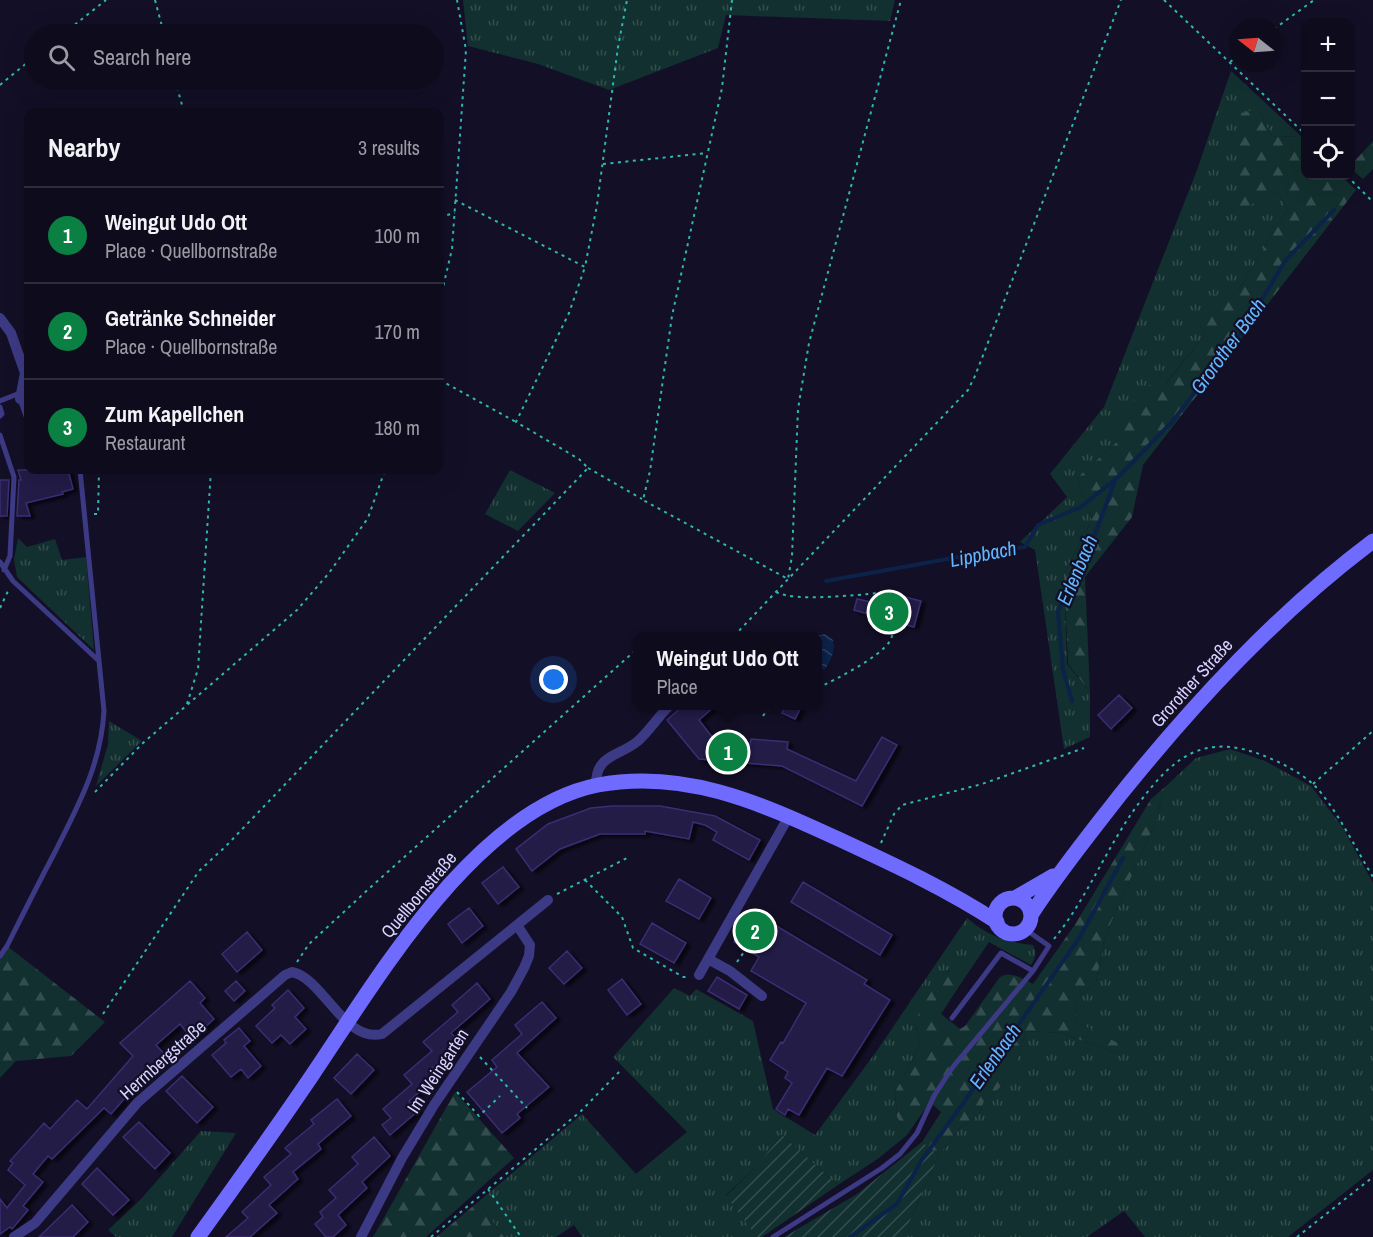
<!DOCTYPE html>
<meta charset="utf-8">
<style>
:root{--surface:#0e0b1c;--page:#171425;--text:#f1f3f6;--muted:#9b9ba3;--line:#2e2b3b;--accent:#0b8043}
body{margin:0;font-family:"Archivo Narrow",sans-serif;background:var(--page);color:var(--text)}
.controls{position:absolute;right:18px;top:18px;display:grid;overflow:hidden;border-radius:12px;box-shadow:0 6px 24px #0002}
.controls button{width:54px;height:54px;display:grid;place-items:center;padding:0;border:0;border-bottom:2px solid var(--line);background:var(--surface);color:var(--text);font:30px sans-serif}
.compass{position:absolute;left:1229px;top:18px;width:54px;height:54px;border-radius:50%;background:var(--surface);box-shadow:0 6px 24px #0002;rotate:287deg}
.you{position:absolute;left:554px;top:680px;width:21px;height:21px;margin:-15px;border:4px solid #fff;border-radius:50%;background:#1a73e8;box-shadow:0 0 0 9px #1a73e833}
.badge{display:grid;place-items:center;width:39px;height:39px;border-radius:50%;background:var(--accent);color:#fff;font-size:20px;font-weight:700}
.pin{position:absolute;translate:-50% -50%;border:3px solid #fff;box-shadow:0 2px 6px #0006}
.popup{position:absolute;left:633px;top:632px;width:189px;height:78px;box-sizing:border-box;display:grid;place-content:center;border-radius:12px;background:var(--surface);filter:drop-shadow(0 2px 4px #0005);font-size:20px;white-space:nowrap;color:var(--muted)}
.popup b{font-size:22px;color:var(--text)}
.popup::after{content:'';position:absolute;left:50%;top:100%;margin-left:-12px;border:12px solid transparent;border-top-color:var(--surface)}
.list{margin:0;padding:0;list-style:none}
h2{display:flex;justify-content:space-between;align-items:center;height:78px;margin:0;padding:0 24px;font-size:26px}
h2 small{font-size:20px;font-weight:400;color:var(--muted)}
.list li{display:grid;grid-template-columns:39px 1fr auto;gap:18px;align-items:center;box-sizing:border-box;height:96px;padding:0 24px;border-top:2px solid var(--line)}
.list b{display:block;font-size:22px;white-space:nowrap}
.list p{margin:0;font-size:20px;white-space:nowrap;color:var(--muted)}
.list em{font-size:20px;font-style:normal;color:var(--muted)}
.icon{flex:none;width:33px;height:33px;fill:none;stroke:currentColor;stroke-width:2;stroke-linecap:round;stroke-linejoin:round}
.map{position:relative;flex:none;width:1373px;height:1237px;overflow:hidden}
.search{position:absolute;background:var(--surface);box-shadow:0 6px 24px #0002;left:24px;top:24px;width:420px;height:66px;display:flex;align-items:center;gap:15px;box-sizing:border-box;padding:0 21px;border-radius:33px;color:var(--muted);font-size:22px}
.panel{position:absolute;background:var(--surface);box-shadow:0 6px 24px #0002;left:24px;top:108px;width:420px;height:366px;border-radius:12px}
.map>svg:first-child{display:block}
.grass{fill:url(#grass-tufts)}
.forest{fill:url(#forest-firs)}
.garden{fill:url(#garden-furrows)}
.water{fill:url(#water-waves)}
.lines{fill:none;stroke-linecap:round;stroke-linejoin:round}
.stream{stroke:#0c2248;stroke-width:4}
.building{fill:#241b47;stroke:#3b2d73;stroke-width:1.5;filter:url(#shadow)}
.path{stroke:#2fb8b0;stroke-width:2;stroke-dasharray:3 4.5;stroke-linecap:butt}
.lane{stroke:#3d3a85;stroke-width:5}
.street{stroke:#3d3a85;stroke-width:10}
.secondary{stroke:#6f6bff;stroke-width:15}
.labels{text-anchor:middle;stroke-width:4.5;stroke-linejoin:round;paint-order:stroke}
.street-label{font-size:18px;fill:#d9d4ff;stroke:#130f26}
.water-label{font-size:20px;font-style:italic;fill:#62b6ff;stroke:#130f26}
</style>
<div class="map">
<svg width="1373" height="1237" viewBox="0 0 1373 1237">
<defs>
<pattern id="grass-tufts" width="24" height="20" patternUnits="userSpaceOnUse" patternTransform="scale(1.5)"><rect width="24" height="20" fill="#12302f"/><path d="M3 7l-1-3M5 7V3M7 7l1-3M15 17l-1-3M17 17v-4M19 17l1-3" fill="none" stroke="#344d4e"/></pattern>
<pattern id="forest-firs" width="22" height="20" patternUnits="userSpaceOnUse" patternTransform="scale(1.5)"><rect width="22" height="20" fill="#12302f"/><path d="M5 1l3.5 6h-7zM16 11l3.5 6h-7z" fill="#344d4e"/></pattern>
<pattern id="garden-furrows" width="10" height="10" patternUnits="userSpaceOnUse" patternTransform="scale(1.5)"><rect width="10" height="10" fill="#12302f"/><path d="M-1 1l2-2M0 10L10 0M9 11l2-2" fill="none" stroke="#344d4e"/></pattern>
<pattern id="water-waves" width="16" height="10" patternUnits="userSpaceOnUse" patternTransform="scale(1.5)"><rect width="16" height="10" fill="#0c2248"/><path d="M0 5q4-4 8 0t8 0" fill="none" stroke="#2f4163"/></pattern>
<filter id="shadow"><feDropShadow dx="4.5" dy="2.5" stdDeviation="1.5" flood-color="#0009"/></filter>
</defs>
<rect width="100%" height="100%" fill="#130f26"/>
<path class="grass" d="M463 0H895L890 21 726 15 718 48 609 90 538 64 468 46Z
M1231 71 1301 136 1272 137 1258 109 1237 210 1278 192 1287 210 1238 291 1200 326 1205 335 1119 440 1077 478 1092 520 1064 574 1067 664 1090 692V737L1064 749 1035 550 1020 542 1067 497 1050 474 1104 407 1197 170Z
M510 470 555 493 518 531 485 514Z
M18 538 27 547 55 539 62 560 86 557 94 650 17 577 14 559Z
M109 721 142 741 96 786 108 744Z
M1230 749 1265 761 1311 786 1343 828 1373 883V1170L1288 1237H1145L1124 1211 1087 1237H909L908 1225 939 1155 959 1129 980 1113 984 1101C1011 1083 1017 1061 1026 1031L1062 1033 1115 1053 1119 1044 1076 1022 1075 1000 1096 982 1105 936 1156 821 1164 788 1196 758Z
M967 918C988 936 1005 942 1033 945 1037 954 1036 957 1031 965L989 942 964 979 948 970 915 1022 920 1046 895 1092 897 1117 907 1135 879 1158 838 1185 782 1135 753 1170 726 1195 757 1237H582L574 1225 556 1237H504L478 1202 582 1114 636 1174 687 1132 613 1057 674 988 690 996 696 989 753 1021 773 1109 815 1135 878 1049Z
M201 1131 236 1133 172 1237H116L108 1230 140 1200Z"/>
<path class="forest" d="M1258 109 1272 137 1301 136 1305 140 1306 176H1341L1356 190 1143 465 1132 517 1085 577 1090 692 1068 664 1064 574 1092 520 1077 478 1119 440 1113 421 1149 385 1166 383 1205 335 1200 326 1213 295 1238 291 1287 210 1278 192 1237 211 1241 113Z
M1373 141V169L1363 179 1351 169V165Z
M1164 788 1156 821 1105 936 1096 982 1075 1000 1076 1022 1120 1044 1115 1053 1062 1033 1026 1031C1017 1061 1011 1083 984 1101L980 1113 959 1129 939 1155 922 1142 941 1112 930 1102 907 1135 897 1117 895 1092 920 1046 915 1022 928 993 949 970 964 979 941 1014 960 1029 965 1026 1000 977C1010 970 1023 979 1033 984L1074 926 1151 799Z
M7 946 105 1022 71 1056 16 1061 0 1078V956Z
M455 1092 514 1158 426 1237H373Z
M478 1202 504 1237H436Z"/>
<path class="garden" d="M782 1135 838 1185 762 1237H757L726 1196 753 1170Z
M922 1142 939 1155 908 1225 909 1237H784L857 1194Z"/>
<path class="water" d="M825 634 833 640C836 649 830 664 824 670L818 667 817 636Z"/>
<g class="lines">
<path class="stream" d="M826 581 986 552 1025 547 1038 525 1081 507 1117 478 1171 423 1242 332 1285 261 1334 210
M1072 701 1063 670 1058 611 1092 542 1116 478
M850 1237 897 1204 921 1161 962 1105 1080 937 1123 858"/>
</g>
<path class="building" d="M18 470H68L73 489 62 492 63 494 26 503 30 516H17L19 480H21Z
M0 480H9L7 516H0Z
M905 597 921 601 914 627 854 610 857 599 902 609Z
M1119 695 1132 708 1111 729 1098 715Z
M684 705H716L699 720 716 742 750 745 751 739 788 742 787 749 856 781 882 737 897 745 862 806 782 766 699 759 667 720Z
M786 705H793L800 709 795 719 782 713Z
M612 806H660L715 816 760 840 749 860 713 840 717 832 705 825 693 822 689 839 645 831V834H600L560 849 532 871 516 849 548 824 591 808Z
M503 867 519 887 498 904 482 883Z
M679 879 711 898 699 919 666 901Z
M803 882 892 935 880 955 791 902Z
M469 908 483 926 462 943 448 924Z
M753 912 867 980 864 984 890 1000 842 1076 827 1068 799 1115 788 1109 785 1115 776 1109 792 1083 785 1078 788 1072 770 1060 781 1042 783 1043 806 1003 751 971 759 957 734 942Z
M652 923 686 943 674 963 640 944Z
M247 932 262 950 237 972 222 954Z
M567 951 582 968 564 984 549 968Z
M717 977 747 995 739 1009 708 991Z
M622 979 641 1004 627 1015 608 990Z
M190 981 205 998 200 1003 214 1019 192 1039 180 1024 156 1045 166 1056 147 1073 111 1114 104 1108 52 1159 48 1156 33 1174 43 1182 23 1206 28 1210 12 1229 10 1227 0 1234V1199L7 1208 25 1185 8 1170 13 1163 10 1161 44 1123 50 1129 77 1100 87 1109 133 1056 120 1043Z
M236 981 245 991 234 1001 225 991Z
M477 983 490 999 451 1033 460 1043 431 1069 437 1077 409 1101 418 1111 390 1135 382 1125 391 1118 383 1109 412 1084 404 1075 432 1051 423 1042 458 1012 452 1005Z
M288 990 304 1008 295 1017 306 1029 290 1044 281 1035 272 1043 256 1026 275 1008 272 1005Z
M542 1002 556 1018 517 1053 549 1087 517 1114 520 1118 502 1133 467 1092 497 1067 492 1060 522 1034 515 1025Z
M239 1028 250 1041 244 1046 261 1066 248 1078 241 1069 231 1077 212 1055 226 1043 224 1040Z
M357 1054 374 1070 351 1094 334 1078Z
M182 1076 213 1107 197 1123 166 1091Z
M337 1099 351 1116 318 1144 321 1149 293 1172 298 1179 269 1205 277 1213 250 1237H226L248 1218 242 1212 271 1185 264 1177 291 1154 285 1148 314 1124 311 1120Z
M139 1122 170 1153 155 1169 123 1137Z
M374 1137 390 1156 362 1182 367 1188 338 1215 346 1225 333 1237H326L315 1224 323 1217 320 1212 336 1198 329 1190 358 1164 352 1157Z
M97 1168 129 1200 113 1215 82 1184Z
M72 1205 88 1222 73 1237H39Z"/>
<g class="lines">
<path class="path" d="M155 0 164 34
M732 0 722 88 672 316 650 471 643 500 788 579 792 556 798 409 809 343 901 0
M1164 0 1306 135
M1274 29 1314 0
M63 34 106 0
M1230 62 1238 56
M175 80 184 112
M0 85 34 57
M603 164 707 153
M1347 176 1373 202
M455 200 585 267 597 205 618 47 627 0
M440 217 455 213
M440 300 452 249 466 50 457 0
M440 380 516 422
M588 468 642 499
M94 514H98L99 470
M776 592C794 602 856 595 879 593
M0 608 9 589
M734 636 968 390 975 376 1121 0
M818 688C836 679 879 658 890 641 892 637 893 632 895 628
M187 704 198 669 211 470
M763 716 770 706
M1313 784 1373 731
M95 792 143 743 297 610 329 573 368 518 385 470
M881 843 894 814 902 805 982 784 1084 748
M585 880 622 917 633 948 683 977H687
M557 894 627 858
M1054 939C1088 897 1107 846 1139 803 1174 756 1204 733 1262 755 1280 762 1300 772 1314 785 1335 806 1357 851 1373 877
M297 962 309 944 373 885 638 648
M737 962 746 949
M103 1014 199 871 226 846 588 468 579 459 516 422 569 313 585 267
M480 1057 527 1108
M457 1092 479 1116 500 1096
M488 1189 521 1237
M431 1237 581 1111 620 1071
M1297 1237 1373 1177"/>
<path class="lane" d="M20 399 28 422
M0 401 20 393
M0 407 2 414 0 416
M0 435 14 477 10 556 4 570
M0 562 13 581 99 661
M0 956 7 946C23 914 39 882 56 850 79 804 101 764 104 711L80 470
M952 1018 1001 953 1033 971 1049 946 1025 929
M773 1237 882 1168 900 1154 917 1133 934 1096 952 1068 1033 971"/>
<path class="street" d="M0 318 11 333 25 373 20 399
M596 786C595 754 619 757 638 741 649 731 658 717 669 706
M517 925 548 900
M708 959 730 971 762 996
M699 975 789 816
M14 1237 35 1223 138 1102 285 975 292 972C323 978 344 1043 382 1034L517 925 530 945 529 956 524 968 511 992 434 1105 402 1158 361 1237"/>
<path class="secondary" d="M1015 898 1053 876
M995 916a18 18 0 1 1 36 0a18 18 0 1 1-36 0Z
M1031 915C1058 873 1089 835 1120 795 1195 702 1277 613 1373 541
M198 1237C237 1183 276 1129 313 1074 378 978 476 809 598 785 683 769 758 802 834 837 890 863 945 888 997 922"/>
</g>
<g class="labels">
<g class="street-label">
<text transform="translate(1192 683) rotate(-48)" y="6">Grorother Straße</text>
<text transform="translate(419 895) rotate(-50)" y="6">Quellbornstraße</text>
<text transform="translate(163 1060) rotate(-42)" y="6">Herrnbergstraße</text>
<text transform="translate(438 1071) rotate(-57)" y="6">Im Weingarten</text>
</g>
<g class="water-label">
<text transform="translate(1228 346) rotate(-54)" y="7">Grorother Bach</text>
<text transform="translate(983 554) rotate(-11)" y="7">Lippbach</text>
<text transform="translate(1077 570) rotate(-67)" y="7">Erlenbach</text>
<text transform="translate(995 1056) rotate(-55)" y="7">Erlenbach</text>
</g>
</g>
</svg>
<div class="controls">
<button>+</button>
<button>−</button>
<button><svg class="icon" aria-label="locate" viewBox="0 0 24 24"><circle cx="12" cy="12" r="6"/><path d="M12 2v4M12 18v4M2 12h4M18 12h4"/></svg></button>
</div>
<svg class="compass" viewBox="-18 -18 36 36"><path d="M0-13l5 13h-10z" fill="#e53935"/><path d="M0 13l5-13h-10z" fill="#9b9ba3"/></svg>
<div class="you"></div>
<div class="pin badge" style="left:728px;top:752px">1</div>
<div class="popup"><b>Weingut Udo Ott</b>Place</div>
<div class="pin badge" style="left:755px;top:931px">2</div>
<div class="pin badge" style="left:889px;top:612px">3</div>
<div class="search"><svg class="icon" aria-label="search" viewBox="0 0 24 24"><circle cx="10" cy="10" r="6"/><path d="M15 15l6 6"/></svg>Search here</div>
<section class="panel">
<h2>Nearby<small>3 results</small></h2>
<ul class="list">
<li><span class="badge">1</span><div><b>Weingut Udo Ott</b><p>Place · Quellbornstraße</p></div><em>100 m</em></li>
<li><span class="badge">2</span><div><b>Getränke Schneider</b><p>Place · Quellbornstraße</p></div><em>170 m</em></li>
<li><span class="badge">3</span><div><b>Zum Kapellchen</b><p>Restaurant</p></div><em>180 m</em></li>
</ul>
</section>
</div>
